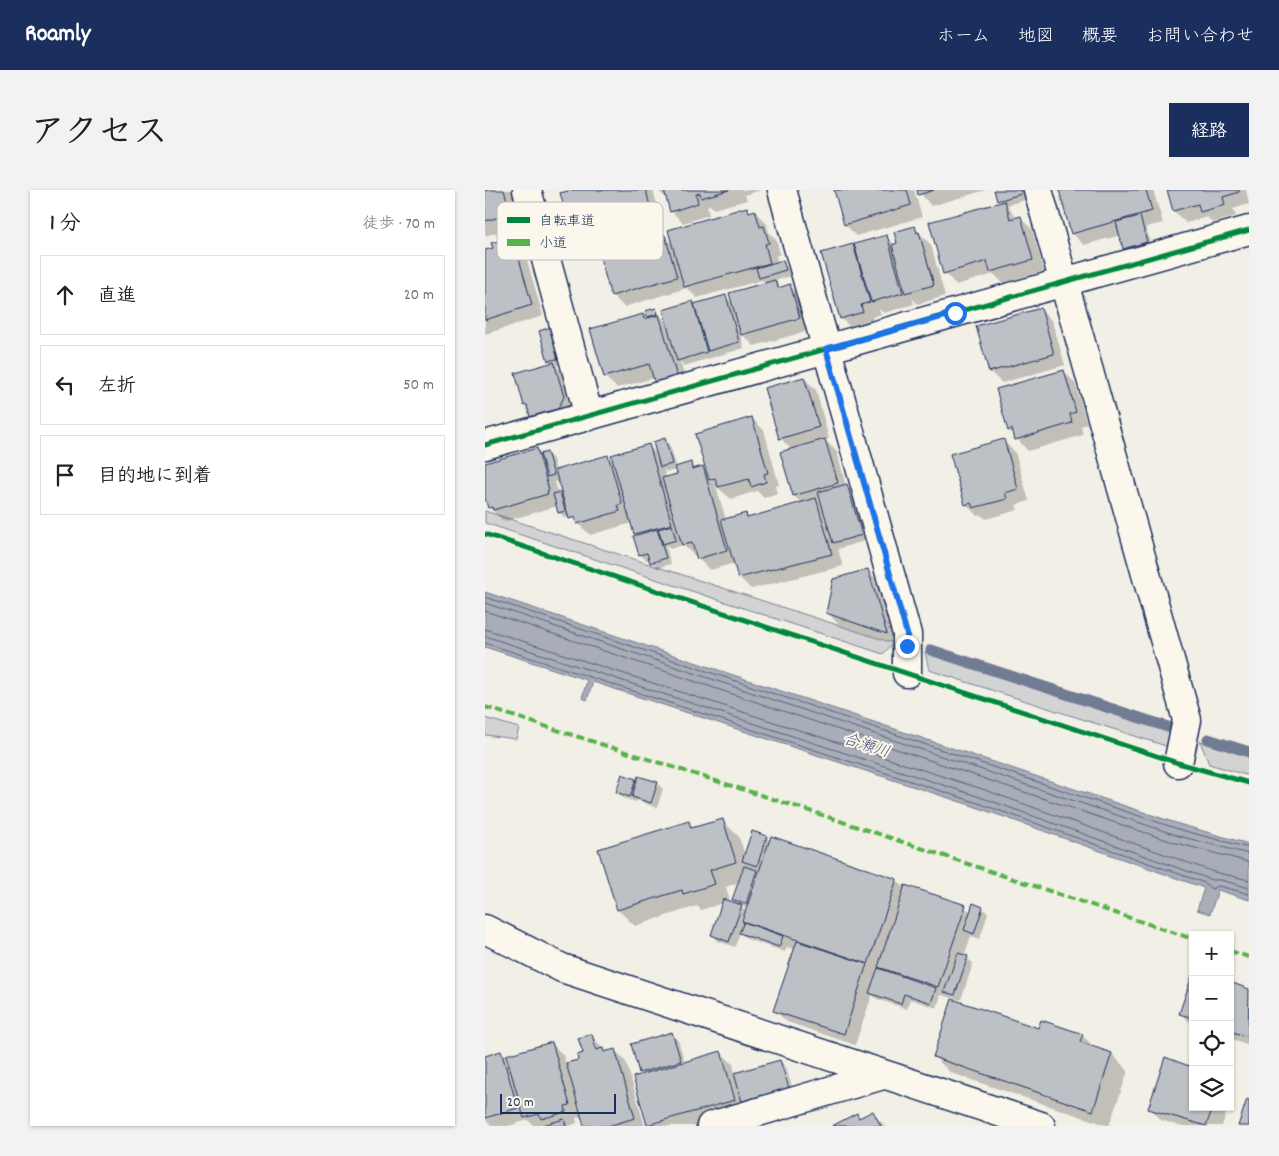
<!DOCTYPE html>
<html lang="ja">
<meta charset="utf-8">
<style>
:root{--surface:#fff;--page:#f2f2f2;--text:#202124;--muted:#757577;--line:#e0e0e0;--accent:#1b2f5e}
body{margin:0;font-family:Dekko,"Klee One",sans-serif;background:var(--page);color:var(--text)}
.controls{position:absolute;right:15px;bottom:15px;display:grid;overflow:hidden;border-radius:0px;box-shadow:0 1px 4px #0004}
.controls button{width:45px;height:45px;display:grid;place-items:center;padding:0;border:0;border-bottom:1px solid var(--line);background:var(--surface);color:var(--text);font:25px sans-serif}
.scale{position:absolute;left:15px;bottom:12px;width:116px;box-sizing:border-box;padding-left:5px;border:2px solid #1b2f5e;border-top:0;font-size:14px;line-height:18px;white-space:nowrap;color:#1b2f5e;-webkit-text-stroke:4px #fbf7ec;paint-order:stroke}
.stop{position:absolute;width:15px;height:15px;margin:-11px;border:4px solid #1a73e8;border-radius:50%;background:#fff}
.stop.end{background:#1a73e8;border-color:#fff;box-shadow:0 1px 5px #0008}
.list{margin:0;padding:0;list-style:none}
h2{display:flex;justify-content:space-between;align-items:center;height:65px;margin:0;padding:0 20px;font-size:21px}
h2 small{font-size:16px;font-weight:400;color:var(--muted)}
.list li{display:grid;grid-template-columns:32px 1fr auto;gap:15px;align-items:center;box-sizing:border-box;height:80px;margin:0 10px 10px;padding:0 10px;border:1px solid var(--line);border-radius:0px}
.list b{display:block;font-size:19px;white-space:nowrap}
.list em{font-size:16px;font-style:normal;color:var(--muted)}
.icon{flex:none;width:28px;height:28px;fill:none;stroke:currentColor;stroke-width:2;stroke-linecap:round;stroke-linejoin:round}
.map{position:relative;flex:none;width:764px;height:936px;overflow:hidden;border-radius:0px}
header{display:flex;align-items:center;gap:30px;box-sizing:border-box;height:70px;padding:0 25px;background:var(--accent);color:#fff}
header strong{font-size:24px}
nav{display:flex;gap:28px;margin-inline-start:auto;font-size:18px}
.intro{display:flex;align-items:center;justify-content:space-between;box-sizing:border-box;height:120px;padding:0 30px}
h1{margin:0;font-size:35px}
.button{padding:12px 22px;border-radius:0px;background:var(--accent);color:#fff;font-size:18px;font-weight:700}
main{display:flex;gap:30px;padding:0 30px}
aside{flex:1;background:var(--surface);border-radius:0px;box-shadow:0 1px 4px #0004}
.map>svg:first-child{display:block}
.green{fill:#d2d3d2;stroke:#768198}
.water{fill:#a9adb7;stroke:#707b93}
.shadow{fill:#0003;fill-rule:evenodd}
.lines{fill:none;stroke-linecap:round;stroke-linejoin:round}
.shore{stroke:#546182;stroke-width:1}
.stream{stroke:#707b93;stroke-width:11}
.building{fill:#bdc0c4;stroke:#1b2f5e}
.minor-casing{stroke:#1b2f5e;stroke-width:31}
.minor{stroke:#fbf7ec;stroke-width:28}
.quiet{stroke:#55b248;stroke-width:4;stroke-dasharray:8 4;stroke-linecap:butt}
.cycleway-casing{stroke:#fbf7ec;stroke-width:8}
.cycleway{stroke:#00873e;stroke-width:5}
.route{stroke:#1a73e8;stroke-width:6}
.labels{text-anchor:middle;stroke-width:4;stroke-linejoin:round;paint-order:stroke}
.water-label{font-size:16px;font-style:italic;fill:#465579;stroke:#fbf7ec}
.key{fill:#fbf7ec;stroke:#b8bbc1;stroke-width:1}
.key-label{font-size:14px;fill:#1b2f5e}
</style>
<header>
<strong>Roamly</strong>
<nav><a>ホーム</a><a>地図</a><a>概要</a><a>お問い合わせ</a></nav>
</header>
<div class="intro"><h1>アクセス</h1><a class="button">経路</a></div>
<main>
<aside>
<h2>1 分<small>徒歩 · 70 m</small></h2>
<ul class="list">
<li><svg class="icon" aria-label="ahead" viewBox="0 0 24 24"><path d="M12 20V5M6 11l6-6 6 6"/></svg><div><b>直進</b></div><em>20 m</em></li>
<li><svg class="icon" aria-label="left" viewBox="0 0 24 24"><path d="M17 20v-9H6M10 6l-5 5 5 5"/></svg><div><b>左折</b></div><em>50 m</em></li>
<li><svg class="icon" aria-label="arrive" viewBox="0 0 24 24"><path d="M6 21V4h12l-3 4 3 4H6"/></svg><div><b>目的地に到着</b></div></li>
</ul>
</aside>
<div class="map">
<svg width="764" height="936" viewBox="0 0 764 936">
<rect width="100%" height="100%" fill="#f2efe6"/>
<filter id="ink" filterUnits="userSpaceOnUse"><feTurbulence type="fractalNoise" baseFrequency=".02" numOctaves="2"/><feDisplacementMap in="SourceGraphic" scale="10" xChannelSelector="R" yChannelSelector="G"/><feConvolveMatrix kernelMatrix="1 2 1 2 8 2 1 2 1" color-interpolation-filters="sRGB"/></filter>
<g filter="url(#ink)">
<path class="green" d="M0 321 408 453 398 464 0 333Z
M440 462 691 542 681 556 444 480Z
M0 528 34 538 31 549 0 545Z
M715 551 764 566V586L724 574Z"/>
<path class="water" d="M0 402 697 635 764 654V710L733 700 725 724 712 720 719 698 491 617 108 492 102 510 97 508 102 490 0 457Z"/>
<path class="shadow" d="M0 0H27L37 35 0 46Z
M91 0H168L178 37 119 56 107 42 104 43 107 52 86 58 80 53 88 36 85 33Z
M173 0H276L260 5 262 10 229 19 225 15 222 16 224 25 198 33 186 21 183 10Z
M350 0H429L437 27 371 46 360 34Z
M433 0H501L446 16Z
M511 0H538L541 10 522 15 532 29 535 28 547 39 559 81 518 93 509 84 471 95 460 83 516 13Z
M575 0H668L678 33 661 37 667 58 645 64 640 58 636 45 599 55 587 43Z
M683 0H761L764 14 748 19 751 26 728 33 722 27 701 33 689 21Z
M262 19 266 23 270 22 282 34 284 43 291 49 295 64 291 66 293 73 297 72 303 78 306 86 289 91 297 98 305 96 317 108 326 140 269 156 255 142 259 158 199 176 195 171 203 199 169 188 132 198 120 187 158 125 162 129 165 128 163 127 171 119 184 137 179 120 240 106 248 114 281 94 277 90 212 108 202 98 139 117 127 105 180 46 189 56Z
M430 38 446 55 460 106 433 114 427 108 429 114 399 123 394 119 396 124 387 127 389 134 368 140 356 128 368 56 372 60 401 46 410 55Z
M27 49 39 60 58 126 0 144V62Z
M555 119 567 131 580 175 517 193 505 182Z
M56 142 80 174 71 176 80 185 90 219 58 238 46 227 40 215 68 174 64 170Z
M579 181 590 193 602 234 596 236 598 245 543 261 524 240Z
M319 188 331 200 344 249 340 250 352 262 361 296 368 301 382 350 353 359 358 376 266 399 254 387 250 373 225 380 198 355 185 359 180 354 186 374 172 378 165 369 161 370 155 364 152 346 147 333 105 345 85 326 80 328 74 322 72 316 21 331 16 329 4 317 0 303V274L52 259 57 265 62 263 68 269 71 281 123 267 130 273 164 256 173 265 180 250 185 256 192 278 205 274 211 280 218 278 223 283 267 229 279 240 294 295 290 296 292 304 279 308 272 301 246 309 231 296 241 330 260 324 265 329 317 314 309 306 307 260 295 248ZM179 279 182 282 192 280 193 285 181 288ZM74 290 80 309 73 304 70 292Z
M518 251 530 262 544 311 531 315 533 320 501 329 496 325 492 326 481 314Z
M383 381 394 392 412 454 354 435 343 423Z
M150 590 153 592 172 593 178 599 172 618 152 610 151 612 138 608 132 602Z
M237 630 254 647 260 665 281 647 285 651 412 690 420 699 480 717 486 723 497 718 503 723 495 749 486 746 479 766 488 773 476 810 456 805 452 818 425 809 422 819 392 809 387 805 370 855 302 832 290 821 311 760 302 757 300 762 262 749 255 742 250 757 233 751 228 745 238 713 216 720 212 716 150 736 133 720 203 632 210 639ZM255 692 249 710 255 716 242 712 245 711 241 697ZM255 716 263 718 261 722 259 719Z
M708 787V835L696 824Z
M745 794 764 800V855L745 848Z
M554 840 597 845 611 859 627 864 643 881 624 936 466 883 449 867Z
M187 844 193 850 200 873 236 863 248 874 250 884 295 871 301 877 309 904 264 917 258 912 261 922 212 936H165L150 887 158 885 155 882ZM296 876H299L306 904 304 905Z
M107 845 121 863 130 860 141 872 160 936H101L98 926 91 928 92 933 84 936H49L43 930 23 936H7L0 929V867L16 863 24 871 67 854 78 865 81 874 94 870Z
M745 896 749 900 745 912Z
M743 917 737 936H694L676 930 665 918Z
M387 923 400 936H350L371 925 376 929Z"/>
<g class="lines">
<path class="shore" d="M0 407 696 640 764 658
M0 413 694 646 764 664
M0 421 691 653 764 672
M0 439 497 599 729 682 764 690
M0 446 495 607 727 690H736L764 698
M0 453 493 613 720 693 726 699 734 696 764 704"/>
<path class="stream" d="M446 460 683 537
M723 549 764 562"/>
</g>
<path class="building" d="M0 0H19L26 24 0 31Z
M87 0H161L167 25 106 45 101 29 84 34 75 3Z
M179 0H244L216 8 215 3 211 4 213 13 185 22Z
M349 0H422L426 15 359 35Z
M432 0H449L433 5Z
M509 0H535L536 4 512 11Z
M574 0H661L667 21 586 44Z
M682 0H754V2L738 7 740 15 715 22 713 14 688 21Z
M520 11 525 29 536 26 548 70 505 82 502 71 458 84 444 32Z
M262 17 264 22 270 20 275 37 279 36 284 53 280 54 285 73 199 97 183 40Z
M655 26 662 52 638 59 631 32Z
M430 36 432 43 434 42 449 95 420 103 407 55 412 53 409 42Z
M180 45 192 87 126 106 114 64Z
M402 45 418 103 386 112 369 54Z
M28 47 47 115 0 130V60L8 58 6 53Z
M368 54 385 112 376 115 378 122 355 129 336 63Z
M298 70 301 80 274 88 271 78Z
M290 90 293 98 305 94 315 128 256 145 244 103Z
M241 105 254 152 223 161 209 114Z
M208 111 222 162 192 171 178 120Z
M171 118 173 124 162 127 160 121Z
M556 118 569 164 504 182 491 136Z
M158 124 159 129 174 125 192 187 170 194 164 174 119 187 105 139Z
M66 137 75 168 63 171 54 141Z
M69 172 79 207 73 219 45 227 42 215 39 216 30 183Z
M579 180 591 222 585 224 587 233 530 250 527 239 523 241 511 199Z
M319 187 334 237 294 249 279 198Z
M267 227 283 283 279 284 281 292 266 297 264 289 233 297 230 288 224 290 210 244Z
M180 248 187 274 175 277 168 252Z
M340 249 353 293 308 306 295 262Z
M519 249 533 299 520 303 522 309 488 318 486 313 480 315 465 264Z
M164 254 187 334 149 344 126 265Z
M52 258 64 300 62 301 63 304 8 320 7 317 3 318 0 308V273Z
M62 262 69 285 62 287 55 264Z
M123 265 137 314 133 315 135 321 92 334 90 327 84 329 70 280Z
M206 272 207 279 218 276 242 360 212 369 207 353 197 355 177 288 192 284 190 277Z
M362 294 377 345 348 353 333 302Z
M75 302 80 321 73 323 68 304Z
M331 308 347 364 253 388 236 330 261 323 262 328Z
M187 335 191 350 178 354 173 339Z
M172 339 181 368 165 373 162 363 154 365 148 346Z
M383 379 402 444 341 423 348 389Z
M137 584 151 589 145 607 131 602Z
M153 586 173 592 166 613 147 607Z
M238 629 251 672 225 680 230 694 198 704 197 700 132 720 113 659 204 631 206 638Z
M267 641 282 646 272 676 257 671Z
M286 646 412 689 383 774 257 731Z
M259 676 272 680 261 714 247 710Z
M420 695 481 715 453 797 393 777Z
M238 709 257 715 244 752 226 745Z
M488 713 498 717 489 744 479 740Z
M259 732 298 746 294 757 254 743Z
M312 751 382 774 359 844 288 821Z
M473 763 483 766 470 805 459 802Z
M393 778 451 798 446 813 419 804 416 814 384 803Z
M708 783V828L694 824Z
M745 792 764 799 763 847 745 841Z
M467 809 553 838 556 830 598 844 595 852 627 863 608 921 448 867Z
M187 842 196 871 154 883 146 854Z
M107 844 111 860 118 858 119 862 130 859 150 928 123 936H99L81 873 93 870 92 865 98 863 93 848Z
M67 852 85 915 80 916 81 922 56 929 54 924 39 928 21 865Z
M16 861 33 918 0 928V866Z
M236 861 250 910 162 935 148 887Z
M680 867 704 876 705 870 708 871V917H728L721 936 663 919Z
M295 870 304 898 257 912 249 883Z
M762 909 764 910V936H753Z
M388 921 396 936H347L372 923 374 928Z
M79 929 81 936H55Z"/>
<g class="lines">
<defs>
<path id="minor" d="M42 0 104 226
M297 0 422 444V483
M553 0 702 530 693 573
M0 255 764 40
M0 739 77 778 556 936
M226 936 398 885"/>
</defs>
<use href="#minor" class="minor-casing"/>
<use href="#minor" class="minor"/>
<path class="quiet" d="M0 517 322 620 708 749
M745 761 764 767"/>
<defs>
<path id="cycleway" d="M0 255 764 40
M0 344 693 573 764 593"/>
</defs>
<use href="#cycleway" class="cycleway-casing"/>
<use href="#cycleway" class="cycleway"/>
</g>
</g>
<g class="lines" filter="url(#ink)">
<path class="route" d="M422 456V444L341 159 470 123"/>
</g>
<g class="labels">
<g class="water-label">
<text transform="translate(382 554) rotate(18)" y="6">合瀬川</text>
</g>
</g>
<rect x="12" y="12" width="166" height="58" rx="8" class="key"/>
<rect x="22" y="27" width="23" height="6" fill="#00873e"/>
<rect x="22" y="49" width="23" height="7" fill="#55b248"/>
<g class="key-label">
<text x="54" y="35">自転車道</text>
<text x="54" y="57">小道</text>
</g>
</svg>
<div class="controls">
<button>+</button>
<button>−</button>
<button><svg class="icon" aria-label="locate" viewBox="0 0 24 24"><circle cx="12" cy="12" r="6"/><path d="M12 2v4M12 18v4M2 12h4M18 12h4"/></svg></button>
<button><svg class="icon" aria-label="layers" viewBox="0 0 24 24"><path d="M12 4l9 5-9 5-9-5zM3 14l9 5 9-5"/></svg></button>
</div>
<div class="scale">20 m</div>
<div class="stop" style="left:470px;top:123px"></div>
<div class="stop end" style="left:422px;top:456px"></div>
</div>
</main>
